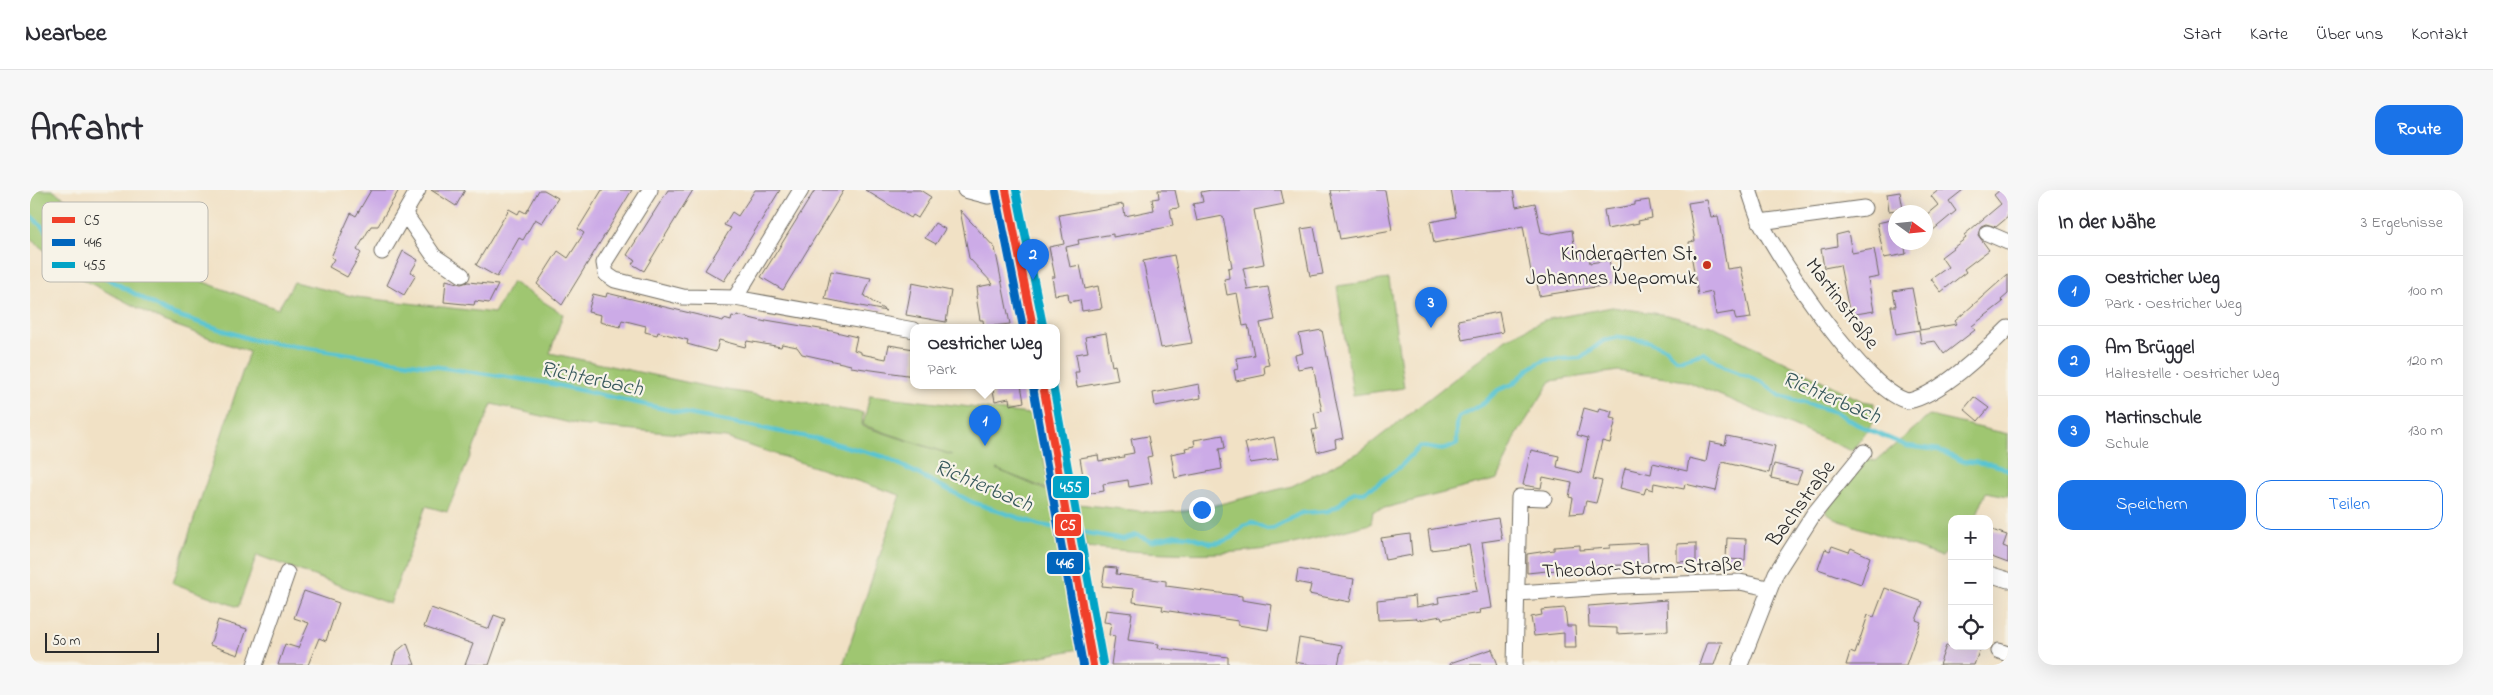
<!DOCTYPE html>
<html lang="de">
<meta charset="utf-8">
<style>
:root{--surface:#fff;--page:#f7f7f7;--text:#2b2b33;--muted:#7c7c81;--line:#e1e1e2;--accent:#1a73e8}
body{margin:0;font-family:"Indie Flower",sans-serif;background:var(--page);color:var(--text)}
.controls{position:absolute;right:15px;bottom:15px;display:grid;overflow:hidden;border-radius:10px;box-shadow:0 5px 20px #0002}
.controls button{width:45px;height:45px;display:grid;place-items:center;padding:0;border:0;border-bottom:1px solid var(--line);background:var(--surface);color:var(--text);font:25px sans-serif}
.compass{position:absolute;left:1858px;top:15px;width:45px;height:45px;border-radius:50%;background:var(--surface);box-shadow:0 5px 20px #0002;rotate:105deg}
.scale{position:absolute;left:15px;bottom:12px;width:114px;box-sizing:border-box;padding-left:5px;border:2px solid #2b2b2b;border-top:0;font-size:14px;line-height:18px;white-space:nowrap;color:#2b2b2b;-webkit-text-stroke:4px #f7f3e8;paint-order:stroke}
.you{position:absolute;left:1171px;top:319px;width:18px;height:18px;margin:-12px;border:4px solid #fff;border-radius:50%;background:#1a73e8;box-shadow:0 0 0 8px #1a73e833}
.badge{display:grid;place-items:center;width:32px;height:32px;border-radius:50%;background:var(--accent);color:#fff;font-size:16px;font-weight:700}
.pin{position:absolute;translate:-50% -41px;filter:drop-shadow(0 1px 2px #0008)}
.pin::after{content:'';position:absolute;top:26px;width:18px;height:15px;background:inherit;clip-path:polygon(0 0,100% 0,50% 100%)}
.popup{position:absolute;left:880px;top:134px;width:150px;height:65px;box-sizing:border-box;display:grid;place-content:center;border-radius:10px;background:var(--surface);filter:drop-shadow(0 1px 4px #0005);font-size:16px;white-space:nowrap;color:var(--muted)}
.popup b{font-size:19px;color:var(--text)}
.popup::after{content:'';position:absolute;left:50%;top:100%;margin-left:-10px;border:10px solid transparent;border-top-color:var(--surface)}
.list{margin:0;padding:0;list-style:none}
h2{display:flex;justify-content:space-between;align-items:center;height:65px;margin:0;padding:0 20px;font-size:21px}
h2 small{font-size:16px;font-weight:400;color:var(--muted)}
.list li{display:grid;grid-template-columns:32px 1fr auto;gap:15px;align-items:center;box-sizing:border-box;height:70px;padding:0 20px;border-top:1px solid var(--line)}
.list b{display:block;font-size:19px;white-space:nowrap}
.list p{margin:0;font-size:16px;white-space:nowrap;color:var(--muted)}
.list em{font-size:16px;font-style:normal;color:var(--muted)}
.actions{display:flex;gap:10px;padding:15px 20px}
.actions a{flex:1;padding:11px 0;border:1px solid var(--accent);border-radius:15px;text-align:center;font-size:18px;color:var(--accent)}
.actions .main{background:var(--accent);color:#fff}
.icon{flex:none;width:28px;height:28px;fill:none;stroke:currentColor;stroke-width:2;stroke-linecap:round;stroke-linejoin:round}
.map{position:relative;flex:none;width:1978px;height:475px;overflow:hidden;border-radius:15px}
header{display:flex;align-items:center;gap:30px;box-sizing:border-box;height:70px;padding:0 25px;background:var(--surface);border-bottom:1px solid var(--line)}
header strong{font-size:24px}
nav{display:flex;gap:28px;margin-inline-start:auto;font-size:18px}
.intro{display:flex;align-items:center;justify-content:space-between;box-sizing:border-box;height:120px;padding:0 30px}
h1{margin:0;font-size:35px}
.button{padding:12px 22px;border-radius:15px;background:var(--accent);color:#fff;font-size:18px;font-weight:700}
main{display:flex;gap:30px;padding:0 30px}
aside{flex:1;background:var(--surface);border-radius:15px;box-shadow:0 5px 20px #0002}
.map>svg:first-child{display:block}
.green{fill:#9fc671;stroke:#65784e}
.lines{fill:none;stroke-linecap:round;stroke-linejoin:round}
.stream{stroke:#58c4d2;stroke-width:4.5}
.building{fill:#ccabe7}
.street-casing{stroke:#706b61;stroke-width:17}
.street{stroke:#fff;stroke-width:15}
.bus-1-casing{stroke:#f7f3e8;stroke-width:11}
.bus-2-casing{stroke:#f7f3e8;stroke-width:11}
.bus-3-casing{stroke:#f7f3e8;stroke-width:11}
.bus-1{stroke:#f03f29;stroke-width:8}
.bus-2{stroke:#0065bd;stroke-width:8}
.bus-3{stroke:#02a3c6;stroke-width:8}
.poi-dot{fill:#c8321e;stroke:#f7f3e8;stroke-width:2}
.labels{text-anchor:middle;stroke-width:4.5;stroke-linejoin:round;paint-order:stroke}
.poi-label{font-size:21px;fill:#2b2b2b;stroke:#f7f3e8;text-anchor:end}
.street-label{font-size:21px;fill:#2b2b2b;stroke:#f7f3e8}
.water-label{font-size:22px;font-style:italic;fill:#38595d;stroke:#f7f3e8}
.key{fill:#f7f3e8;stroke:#bab7af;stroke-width:1}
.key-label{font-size:14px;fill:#2b2b2b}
.line-badge{stroke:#f7f3e8;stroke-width:2}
.badge-label{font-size:14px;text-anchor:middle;font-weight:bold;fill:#fff}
</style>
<header>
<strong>Nearbee</strong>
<nav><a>Start</a><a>Karte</a><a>Über uns</a><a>Kontakt</a></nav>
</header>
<div class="intro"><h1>Anfahrt</h1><a class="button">Route</a></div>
<main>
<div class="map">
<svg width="1978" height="475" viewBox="0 0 1978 475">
<rect width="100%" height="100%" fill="#f7f3e8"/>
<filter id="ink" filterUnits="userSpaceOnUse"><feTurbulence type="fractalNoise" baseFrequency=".02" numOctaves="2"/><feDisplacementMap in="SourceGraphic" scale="10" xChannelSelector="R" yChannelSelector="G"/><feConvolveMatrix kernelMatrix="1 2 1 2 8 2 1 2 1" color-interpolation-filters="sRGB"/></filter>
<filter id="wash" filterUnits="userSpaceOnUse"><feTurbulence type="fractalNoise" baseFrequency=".0096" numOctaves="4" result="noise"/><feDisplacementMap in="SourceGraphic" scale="20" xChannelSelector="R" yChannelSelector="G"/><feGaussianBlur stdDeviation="1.12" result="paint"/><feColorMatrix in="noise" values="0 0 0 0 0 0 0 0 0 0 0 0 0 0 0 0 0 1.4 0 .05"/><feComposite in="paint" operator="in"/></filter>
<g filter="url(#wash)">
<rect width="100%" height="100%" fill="#f1e1c5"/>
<path class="green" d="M0 0H22L154 85 248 119 264 92 326 107 464 123 482 92 533 124 520 163 674 196 833 223 832 236 922 265 833 235 840 205 1007 225 1019 300 966 279 1020 302 1049 459 966 475H813L870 305 696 248 548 235 462 214 417 322 396 316 360 414 227 365 208 417 143 393 219 162 133 131 52 89 0 49Z
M1359 89 1374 198 1323 205 1307 96Z
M1582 117 1637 125 1685 137 1832 211 1844 213 1843 232 1822 261 1656 191 1588 181 1521 191 1486 246 1468 289 1343 321 1341 334C1306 342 1271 354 1236 359 1177 367 1115 363 1056 357L1048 314 1128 323 1166 320 1262 296 1330 262 1476 149 1514 130Z
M1899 226 1978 244V306L1956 302 1945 329H1922V365L1916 363 1912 367 1805 329 1795 322 1837 269 1846 271Z"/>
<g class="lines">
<path class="stream" d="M0 25 50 73 137 122 223 150 518 193 648 222 788 249 855 267 942 312 1010 335 1093 349 1107 345 1121 351 1146 345 1159 346 1181 353 1191 352 1201 348 1214 336 1222 333 1237 339 1244 338 1271 323 1298 321 1308 316 1319 305 1325 302H1334L1346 295 1371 276 1389 257C1406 256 1407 265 1427 254V234L1429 227 1454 213 1468 200 1483 194 1500 178 1514 170 1551 168 1573 151 1589 147 1617 151 1635 158 1646 169H1652L1674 163 1696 178 1732 192 1750 206 1806 222 1828 235 1877 256 1909 260 1932 271 1962 274 1972 277 1978 281"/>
</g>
<g id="blocks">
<path class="building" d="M341 0H369L348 36H341L327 60 331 63 317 87 299 77 304 69 301 67 321 23 326 26Z
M401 0H435L426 16Z
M509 0H514L528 8 512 33 505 29 493 50 489 48 467 87 446 75 479 19 488 24 490 20 496 23Z
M572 0H602L532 115 507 94 528 61 538 68 554 43 548 39Z
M638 0H663L614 81 602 74 605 70 597 65Z
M725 0H750L694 91 675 80 701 38 694 35 702 22 708 26Z
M785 0H814L753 100 731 87Z
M835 0H890L901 7 888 28 883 25 881 28Z
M1128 0H1145L1149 18 1140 19 1143 36 1083 47V44L1048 50 1049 54 1036 57 1040 77 1050 75 1055 99 1068 96 1072 118 1052 121 1050 110 1039 112 1038 103 1025 105 1022 87H1025L1019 57 1034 54 1029 25 1093 14 1095 26 1124 20 1122 9 1129 8Z
M1181 0H1251L1254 14 1224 20 1234 74 1213 78 1218 100 1238 97 1245 130 1230 133 1239 175 1234 176 1235 185 1206 191 1204 180 1208 179 1206 168 1224 165 1218 135 1213 136 1207 103 1197 105 1194 89 1199 88 1198 78 1202 77 1193 26 1167 31 1163 14 1173 12 1171 2Z
M1300 0H1355L1362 40 1310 49Z
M1421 0H1483L1486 17 1505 13 1511 42 1520 44 1542 40 1546 69 1559 67 1560 73 1579 70 1584 94 1509 106 1507 92 1503 93 1493 36 1404 53 1400 32 1426 27Z
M1909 0H1933L1919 11 1926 21 1902 41 1896 33V25L1908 15 1901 6Z
M1970 0H1978V27L1966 37 1956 34 1951 36 1948 45 1959 60 1934 79 1936 82 1911 102 1901 89 1918 77 1911 67 1936 48 1934 45 1971 14 1964 5Z
M1870 2 1873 19 1859 21 1857 4Z
M1619 10 1622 28 1608 31 1609 33 1577 39 1574 20 1605 15V12Z
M1677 10 1681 27 1688 26 1697 79 1711 77 1721 128 1706 130 1704 122 1686 125 1682 102 1668 105 1659 52 1665 51 1658 13Z
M930 20 965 58 980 134 954 137 953 130H950L946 106 948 105 947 97 963 94 939 68Z
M1866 29V52H1874L1876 64 1854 68 1847 33Z
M905 33 915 39 906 54 895 48Z
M1284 37 1293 84 1280 86 1271 39Z
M1818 42 1822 63 1844 59 1849 87 1838 89 1844 121 1820 125 1810 75 1794 78 1791 59 1807 56 1806 45Z
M373 61 388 70 381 82 386 85 374 105 357 95Z
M1144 65 1162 153 1131 158 1113 71Z
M801 81 841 88 834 106 856 121 795 109Z
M1978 84V104L1971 110 1973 112 1942 136 1945 140 1914 164 1905 151 1891 153 1889 140 1866 144 1861 116H1866L1863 101 1882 98 1890 140 1927 134 1925 131Z
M416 90 431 94 438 92 468 95 459 113 445 111 444 115 414 112Z
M882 93 921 101 916 132 876 125Z
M577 103 693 131 694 129 701 131 702 126 706 127 707 125 736 132V130L802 141 827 147 824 160 831 162V164L856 169 859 155 884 159V186L821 177V175L772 164 767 157 752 154 751 157 717 151 715 157 689 150 686 162 657 154 658 150 628 142 627 145 615 142 616 136 592 130 590 137 570 132 571 125 558 122 563 104 576 107Z
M1469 122 1473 142 1432 150 1428 130Z
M1292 140 1313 248 1305 250 1306 257 1287 262 1282 240 1287 239 1284 223 1292 221 1283 176 1268 179 1265 165 1273 163 1269 144Z
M1076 143 1082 176 1085 175 1088 190 1047 197 1045 182H1049L1046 164 1058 162 1055 147Z
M1169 194 1171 208 1125 216 1123 203Z
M962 195H991L994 212 980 215 979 208 965 211Z
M1944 207 1959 218 1948 231 1934 219Z
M1554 218 1568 222 1569 218 1582 221 1580 228 1586 229 1580 253 1572 251 1563 289 1572 291 1566 313 1556 311 1553 323 1540 324 1543 308 1539 307 1542 293 1513 287 1511 298 1493 295 1501 260 1529 266 1527 277 1551 283 1558 248 1547 245Z
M1193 245 1195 258 1189 259 1192 279 1145 288 1141 264 1156 261 1155 258 1165 256 1164 250Z
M1118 246 1122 266 1117 267 1122 293 1099 297 1098 290 1073 294 1074 301 1056 304 1050 268 1068 265 1069 271 1094 267 1093 265 1104 263 1101 249Z
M1697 246 1745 256 1739 283 1692 272 1686 301 1655 294 1654 299 1624 293 1623 300 1616 298 1614 304 1590 298 1595 278 1621 284 1623 273 1657 281 1659 268 1676 272 1680 252 1695 255Z
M1244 247 1248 269 1220 273 1215 253Z
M1744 274 1772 281 1767 294 1741 288Z
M1468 328 1472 349 1452 352 1462 418 1449 420 1450 423 1412 429 1411 426 1389 430 1386 428 1348 430 1347 410 1385 406 1386 417 1409 413 1408 407 1447 401 1439 355 1401 360 1398 340Z
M1959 339 1977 345 1973 356 1978 358V373L1959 366Z
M1380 344 1382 365 1355 370 1351 348Z
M1697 348 1716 349 1715 370 1696 369Z
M1617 353 1618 374 1567 376 1497 383V364L1524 360V357L1550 355V360L1580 358V355Z
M1666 353V371L1647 372V354Z
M1802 356 1819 362 1821 358 1840 367 1831 394 1788 379 1795 359 1800 361Z
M1075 377 1087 378 1086 384 1136 391V396L1212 406V410L1242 415 1238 440 1208 435V431L1132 420 1133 416 1103 412 1104 399 1072 396Z
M1268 379 1324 389 1320 412 1279 404 1281 395 1266 392Z
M1855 398 1893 412 1886 430 1891 432 1876 475H1816L1820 462 1825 464 1838 425 1844 427Z
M274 401 309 413 302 433 296 451 289 448 278 475H248L255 454 268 458 279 433 264 428Z
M1637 410 1638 441 1587 444V438L1559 437 1558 416Z
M401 418 459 439 464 425 475 429 459 475H435L443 454 394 437Z
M1535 418 1537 436H1545L1546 458H1534V443L1504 446 1501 427 1512 425 1511 420Z
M1076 420 1102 423 1098 450 1129 454 1128 458 1198 467V475H1081L1085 446 1079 445 1081 433 1074 432Z
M188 430 217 439 208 465 180 455Z
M1269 448 1312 456 1308 475H1281L1265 472Z
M1677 452H1692L1684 475H1669Z
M377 453 385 475H362L366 462Z
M1916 456H1951L1944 475H1909Z
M1462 459 1468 475H1420V473Z"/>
</g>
</g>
<g filter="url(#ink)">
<use href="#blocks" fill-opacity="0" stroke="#706b61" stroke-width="1"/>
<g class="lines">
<defs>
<path id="street" d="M620 0 574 73 576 84 585 90 653 107 705 108 884 140
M935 0 958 6 977 4
M976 0 1003 137
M1719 0C1723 11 1726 23 1731 33 1752 73 1836 202 1878 211 1910 205 1955 161 1978 138
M375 24 404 66 432 85
M1730 32 1834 18
M1957 43 1978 52
M352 62 388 0
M705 108 771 0
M1013 195 1063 475
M1959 384 1978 390
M1487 403 1591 396 1710 392 1738 398
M1969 461 1978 464
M225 475 257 383
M1485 475 1489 307 1514 308
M1710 475 1746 383 1783 325 1834 262"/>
</defs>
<use href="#street" class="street-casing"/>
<use href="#street" class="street"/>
<defs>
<path id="bus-1" d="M976 0 1003 137
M1013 195 1063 475"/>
<path id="bus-2" d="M966 2 993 137
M1003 197 1053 475"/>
<path id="bus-3" d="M986 0 1013 135
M1023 195 1073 473"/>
</defs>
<use href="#bus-1" class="bus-1-casing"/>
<use href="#bus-2" class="bus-2-casing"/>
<use href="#bus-3" class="bus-3-casing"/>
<use href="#bus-1" class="bus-1"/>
<use href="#bus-2" class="bus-2"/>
<use href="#bus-3" class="bus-3"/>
</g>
</g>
<circle class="poi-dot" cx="1677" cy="75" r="5"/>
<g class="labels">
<g class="poi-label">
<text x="1667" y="70">Kindergarten St.<tspan x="1667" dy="24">Johannes Nepomuk</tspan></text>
</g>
<g class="street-label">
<text transform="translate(1813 113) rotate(53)" y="7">Martinstraße</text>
<text transform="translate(1770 313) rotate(-54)" y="7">Bachstraße</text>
<text transform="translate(1612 377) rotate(-2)" y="7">Theodor-Storm-Straße</text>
</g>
<g class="water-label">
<text transform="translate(562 187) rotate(12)" y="8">Richterbach</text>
<text transform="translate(1802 206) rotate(23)" y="8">Richterbach</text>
<text transform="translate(954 294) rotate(23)" y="8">Richterbach</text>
</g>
</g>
<rect x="12" y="12" width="166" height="80" rx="8" class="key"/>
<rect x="22" y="27" width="23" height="6" fill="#f03f29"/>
<rect x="22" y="49" width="23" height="7" fill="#0065bd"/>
<rect x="22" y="72" width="23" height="6" fill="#02a3c6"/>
<g class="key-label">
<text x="54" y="35">C5</text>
<text x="54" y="57">446</text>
<text x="54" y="80">455</text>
</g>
<g class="line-badge">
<rect x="1022" y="285" width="38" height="24" rx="5" fill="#02a3c6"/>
<rect x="1024" y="323" width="28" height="24" rx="5" fill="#f03f29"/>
<rect x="1016" y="361" width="38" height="24" rx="5" fill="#0065bd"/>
</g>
<g class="badge-label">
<text x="1041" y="302">455</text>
<text x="1038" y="340">C5</text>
<text x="1035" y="378">446</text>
</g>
</svg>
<div class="controls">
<button>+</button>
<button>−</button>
<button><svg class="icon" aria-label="locate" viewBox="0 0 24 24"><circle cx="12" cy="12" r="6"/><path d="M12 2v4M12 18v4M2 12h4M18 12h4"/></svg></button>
</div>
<svg class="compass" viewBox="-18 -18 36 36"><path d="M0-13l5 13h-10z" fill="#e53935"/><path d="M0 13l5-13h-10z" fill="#7c7c81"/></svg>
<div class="scale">50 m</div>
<div class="you"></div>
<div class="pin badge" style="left:955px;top:256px">1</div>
<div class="popup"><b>Oestricher Weg</b>Park</div>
<div class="pin badge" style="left:1003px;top:90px">2</div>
<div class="pin badge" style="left:1401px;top:138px">3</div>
</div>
<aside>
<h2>In der Nähe<small>3 Ergebnisse</small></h2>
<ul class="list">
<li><span class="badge">1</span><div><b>Oestricher Weg</b><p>Park · Oestricher Weg</p></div><em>100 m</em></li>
<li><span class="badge">2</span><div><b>Am Brüggel</b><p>Haltestelle · Oestricher Weg</p></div><em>120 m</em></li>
<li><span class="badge">3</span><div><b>Martinschule</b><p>Schule</p></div><em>130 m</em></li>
</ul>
<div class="actions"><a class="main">Speichern</a><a>Teilen</a></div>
</aside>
</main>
